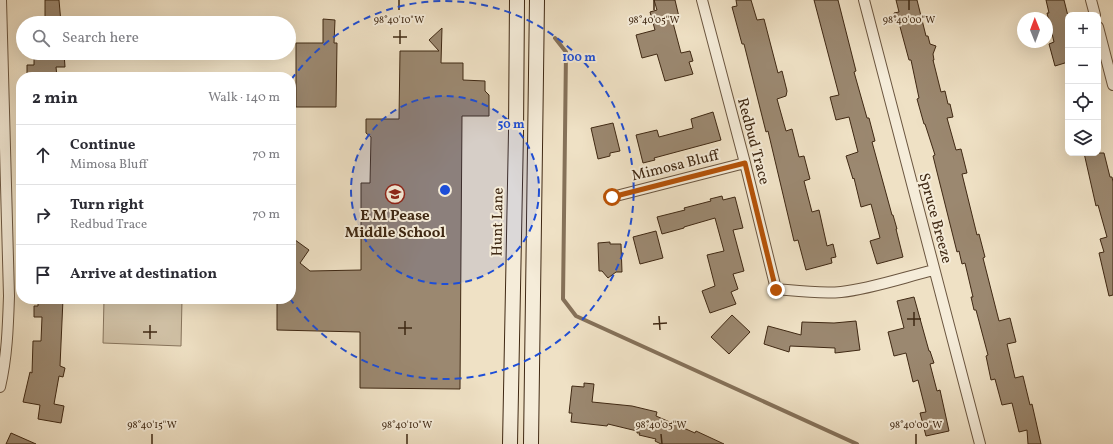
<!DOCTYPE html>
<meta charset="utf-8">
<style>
:root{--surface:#fff;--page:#f7f7f7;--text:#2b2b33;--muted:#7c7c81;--line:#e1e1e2}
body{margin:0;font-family:Vollkorn,serif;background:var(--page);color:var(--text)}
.controls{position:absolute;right:12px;top:12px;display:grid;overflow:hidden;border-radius:8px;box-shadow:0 4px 16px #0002}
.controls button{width:36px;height:36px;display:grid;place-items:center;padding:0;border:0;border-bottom:1px solid var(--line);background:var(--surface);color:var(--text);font:20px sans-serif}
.compass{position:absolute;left:1017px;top:12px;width:36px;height:36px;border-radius:50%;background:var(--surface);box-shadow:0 4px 16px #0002;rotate:359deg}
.stop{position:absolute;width:12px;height:12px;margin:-9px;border:3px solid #b45309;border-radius:50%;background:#fff}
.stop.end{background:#b45309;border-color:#fff;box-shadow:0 1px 4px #0008}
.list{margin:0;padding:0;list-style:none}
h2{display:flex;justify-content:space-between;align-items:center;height:52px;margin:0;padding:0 16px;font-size:17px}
h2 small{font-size:13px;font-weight:400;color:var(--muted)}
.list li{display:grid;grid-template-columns:26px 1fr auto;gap:12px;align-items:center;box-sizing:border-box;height:60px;padding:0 16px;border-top:1px solid var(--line)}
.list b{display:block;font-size:15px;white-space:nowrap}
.list p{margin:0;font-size:13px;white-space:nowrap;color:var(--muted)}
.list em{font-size:13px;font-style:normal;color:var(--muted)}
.icon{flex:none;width:22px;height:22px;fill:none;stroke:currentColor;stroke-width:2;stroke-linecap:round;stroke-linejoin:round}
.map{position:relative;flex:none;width:1113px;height:444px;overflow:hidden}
.search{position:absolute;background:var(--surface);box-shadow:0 4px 16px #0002;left:16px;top:16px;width:280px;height:44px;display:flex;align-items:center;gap:10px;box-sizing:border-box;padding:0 14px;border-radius:22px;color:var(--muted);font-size:15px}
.panel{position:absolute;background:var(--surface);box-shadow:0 4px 16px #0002;left:16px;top:72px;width:280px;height:232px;border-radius:16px}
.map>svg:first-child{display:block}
.green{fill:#d1c2a7;stroke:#88755d}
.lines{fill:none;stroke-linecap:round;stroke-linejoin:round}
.stream{stroke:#857159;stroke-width:4}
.building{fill:#9b8870;stroke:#3f2813}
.street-casing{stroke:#6b5640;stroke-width:12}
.secondary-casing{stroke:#3f2813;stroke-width:16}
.street{stroke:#f5ecd9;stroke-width:10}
.secondary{stroke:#f5ecd9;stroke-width:14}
.route{stroke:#b45309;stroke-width:5}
.ticks{fill:none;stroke:#3f2813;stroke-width:1.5}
.ring{fill:none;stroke:#1d4ed8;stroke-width:2;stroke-dasharray:7 5}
.labels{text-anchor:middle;stroke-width:4;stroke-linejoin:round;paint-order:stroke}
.street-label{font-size:15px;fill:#3f2813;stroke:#f5ecd9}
.poi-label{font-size:15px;font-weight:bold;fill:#3f2813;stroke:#f5ecd9}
.ticks-label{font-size:10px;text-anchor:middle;fill:#3f2813;stroke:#f5ecd9;stroke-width:4;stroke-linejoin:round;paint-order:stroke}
.centre{fill:#1d4ed8;stroke:#f5ecd9;stroke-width:2}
.ring-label{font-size:12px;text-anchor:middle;font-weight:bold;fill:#1d4ed8;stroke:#f5ecd9;stroke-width:4;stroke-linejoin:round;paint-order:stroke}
</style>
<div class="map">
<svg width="1113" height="444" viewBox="0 0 1113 444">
<rect width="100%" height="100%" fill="#efe1c5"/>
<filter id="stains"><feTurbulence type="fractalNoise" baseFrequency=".005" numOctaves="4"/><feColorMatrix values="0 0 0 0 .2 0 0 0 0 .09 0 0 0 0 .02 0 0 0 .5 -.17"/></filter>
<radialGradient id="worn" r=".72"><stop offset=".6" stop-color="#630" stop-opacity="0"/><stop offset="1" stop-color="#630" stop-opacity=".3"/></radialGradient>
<path class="green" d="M104 299H182L181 346 103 343Z"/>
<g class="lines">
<path class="stream" d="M555 38 566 52 563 299 576 316 857 444"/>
</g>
<path class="building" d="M45 0H59L61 23H45Z
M654 0H675L679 17 672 19 681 53 690 51 693 61 689 62 693 74 665 81 657 54 642 58 636 35 655 30 650 12 657 10Z
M736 0H751L757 20 764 19 778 73 782 71 787 91 786 96 777 99 786 131 792 129 799 157 804 156 810 179 804 181 812 212 819 210 827 246 833 244 836 257 831 258 832 263 806 270 798 240 794 241 768 131 766 132 744 44H742L732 7 737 6Z
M814 0H838L856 71 854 72 867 118H869L875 141 872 142 892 215H893L897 229H896L903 257 877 264 870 241 880 238 871 204 861 207 854 178 853 179 846 156 858 152 849 117 836 120 830 97 839 95Z
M896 0H917L926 36H928L930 44 936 46 933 54 934 60H933L941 92 945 91 948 104H950L953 117 947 118 956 150 961 149 967 173 962 174 977 235 979 234 985 257 983 258 999 321 1010 318 1016 342 1007 344 1015 378 1023 376 1030 405 1032 404 1041 444H1028L1027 430 1019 432 1012 403 1002 405 995 379 991 380 986 356 988 355 976 310H974L971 297H973L965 263 962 264 959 251 957 252 933 156 935 155 925 124H924L917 99 919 98 911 60H909L899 23 896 24 894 13 899 12Z
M1046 0H1064L1068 16V62L1055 66 1049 44 1054 42 1047 13H1049Z
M323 19 335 20 334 43H337L336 107H296V43H323Z
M442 28 441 63H463V80L485 81V91L489 95V116H462L460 389 360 388V332L277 330V299H291V237L309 250 300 263 310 271 361 270V183H370L371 137 366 133V119H399L400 51H439L429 40Z
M34 53H64L65 67H56L57 77H27V65H34Z
M713 112 721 140 654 158 655 160 643 163 636 135 657 130 659 137 693 128 691 119Z
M613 123 620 151 610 153V156L598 159 591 128Z
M1084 153H1104L1110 177H1112L1113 182V295L1109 296 1099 253 1104 252 1100 239 1107 237 1098 205 1096 206Z
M722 196 723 200 735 197 743 228 733 230 744 271 733 274 738 289 731 292 736 304 710 313 702 291 715 286 707 255 724 251 715 218 684 227V228L662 234 657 217 685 210 684 208 711 201 710 199Z
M656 231 663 258 640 264 633 237Z
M610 242V244H621L622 272H616L608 278 602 271H599L598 243Z
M914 297 929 351H930L934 363 930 364 937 391 940 390 949 431 926 436 920 413 926 412 918 380 913 382 906 353 894 356 888 332 904 328 897 301Z
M38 299H63L60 366 65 368 63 377 59 376 54 404 64 406 61 423 38 419 40 405 23 402 30 372 32 373 33 341H41L42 317H34V306H38Z
M732 315 750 332 729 354 711 337Z
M856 321 860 350 835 353V348L790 346 789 352 764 344 768 326 801 335 802 322 834 323Z
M584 383 594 384 592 402 632 406 657 412 656 416 695 433 696 431 724 444H661L655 441 656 439 639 435 640 433H637V431L608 424 607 426 571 422 572 413H569L572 386 584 387Z
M11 433 36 444H6Z"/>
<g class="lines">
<defs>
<path id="street" d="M702 0 745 163 776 289C798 291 820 294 841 292 870 289 905 277 934 270
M864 0 980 444
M1091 0 1095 15
M1098 27 1113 85
M612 197 745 163
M0 387C7 357 8 327 9 296L1 0"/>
<path id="secondary" d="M510 444 516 132 517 0
M531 444 537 0"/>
</defs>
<use href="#street" class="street-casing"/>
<use href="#secondary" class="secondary-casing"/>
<use href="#street" class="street"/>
<use href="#secondary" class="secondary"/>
</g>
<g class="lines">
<path class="route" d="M612 197 745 163 776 290"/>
</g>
<path class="ticks" d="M399 0V10M654 0V10M909 0V10M400 30V44M393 37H407M914 312V326M659 316 660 330M907 319H921M405 321V335M653 324 667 323M150 325V339M398 328H412M143 332H157M152 434V444M407 434V444M661 434 662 444M916 434V444"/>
<circle cx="445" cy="190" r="94" fill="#1d4ed8" fill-opacity=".12"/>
<g class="ring">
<circle cx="445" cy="190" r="94"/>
<path d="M291 80A189 189 0 1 1 291 300"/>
</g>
<defs>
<symbol id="school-ring" viewBox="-11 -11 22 22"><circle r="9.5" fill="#f5ecd9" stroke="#8f2418" stroke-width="1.5"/><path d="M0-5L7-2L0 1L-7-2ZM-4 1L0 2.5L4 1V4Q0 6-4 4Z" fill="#8f2418"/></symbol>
</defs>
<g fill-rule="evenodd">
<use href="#school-ring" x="384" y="183" width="22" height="22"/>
</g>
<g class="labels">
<g class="street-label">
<text transform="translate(754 141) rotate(75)" y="5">Redbud Trace</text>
<text transform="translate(675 165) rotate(-14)" y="5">Mimosa Bluff</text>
<text transform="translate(936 218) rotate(75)" y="5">Spruce Breeze</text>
<text transform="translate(497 222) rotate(-89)" y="5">Hunt Lane</text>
</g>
<g class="poi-label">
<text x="395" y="220">E M Pease<tspan x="395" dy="17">Middle School</tspan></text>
</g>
</g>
<g class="ticks-label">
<text x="399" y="23">98°40'10"W</text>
<text x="654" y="23">98°40'05"W</text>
<text x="909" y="23">98°40'00"W</text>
<text x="152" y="428">98°40'15"W</text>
<text x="407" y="428">98°40'10"W</text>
<text x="661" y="428">98°40'05"W</text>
<text x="916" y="428">98°40'00"W</text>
</g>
<circle cx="445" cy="190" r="6" class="centre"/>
<g class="ring-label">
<text x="579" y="61">100 m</text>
<text x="511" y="128">50 m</text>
</g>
<rect width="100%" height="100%" filter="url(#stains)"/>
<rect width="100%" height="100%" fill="url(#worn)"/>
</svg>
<div class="controls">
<button>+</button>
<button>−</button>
<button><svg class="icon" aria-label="locate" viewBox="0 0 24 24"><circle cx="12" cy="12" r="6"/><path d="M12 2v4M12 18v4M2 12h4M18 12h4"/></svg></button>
<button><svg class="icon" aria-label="layers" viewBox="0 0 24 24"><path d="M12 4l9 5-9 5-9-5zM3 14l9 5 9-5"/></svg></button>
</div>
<svg class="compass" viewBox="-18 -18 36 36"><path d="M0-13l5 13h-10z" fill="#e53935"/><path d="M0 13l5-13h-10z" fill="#7c7c81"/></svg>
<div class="stop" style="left:612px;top:197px"></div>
<div class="stop end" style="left:776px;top:290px"></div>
<div class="search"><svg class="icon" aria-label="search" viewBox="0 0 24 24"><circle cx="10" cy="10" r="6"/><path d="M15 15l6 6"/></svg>Search here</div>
<section class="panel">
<h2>2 min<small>Walk · 140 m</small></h2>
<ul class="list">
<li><svg class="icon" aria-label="ahead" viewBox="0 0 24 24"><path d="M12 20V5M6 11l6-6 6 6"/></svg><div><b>Continue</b><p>Mimosa Bluff</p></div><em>70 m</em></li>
<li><svg class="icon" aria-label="right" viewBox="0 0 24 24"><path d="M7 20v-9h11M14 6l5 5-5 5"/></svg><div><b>Turn right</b><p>Redbud Trace</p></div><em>70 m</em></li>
<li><svg class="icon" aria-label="arrive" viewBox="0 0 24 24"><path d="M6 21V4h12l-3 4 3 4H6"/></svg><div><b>Arrive at destination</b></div></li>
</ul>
</section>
</div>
